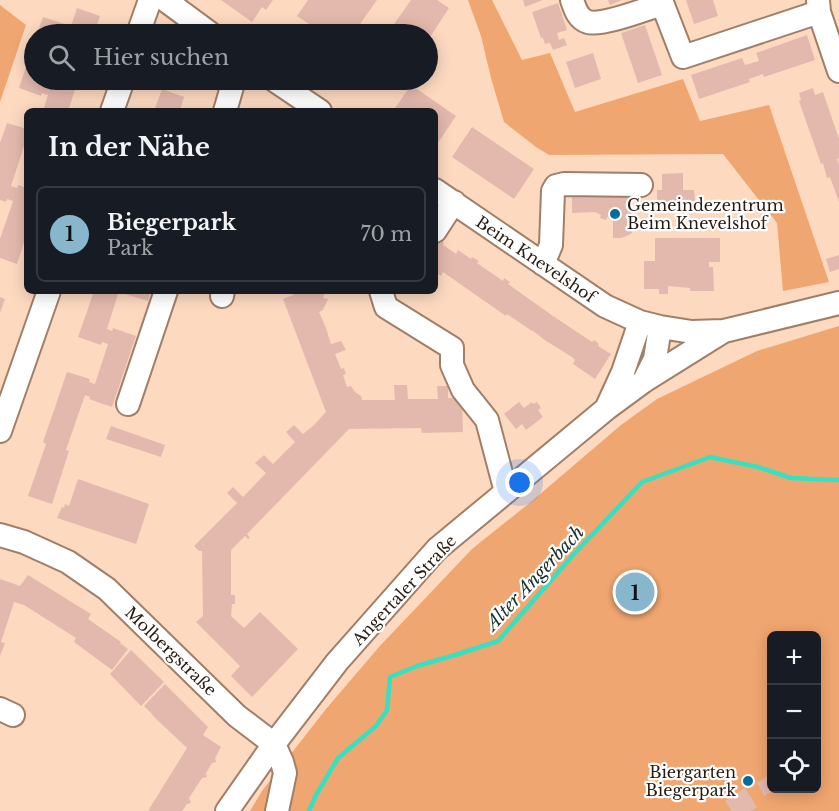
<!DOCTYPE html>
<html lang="de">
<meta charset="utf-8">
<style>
:root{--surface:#171b24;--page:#242831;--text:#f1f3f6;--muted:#9ea1a6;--line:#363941;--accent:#87b6cd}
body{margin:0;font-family:"Libre Baskerville",serif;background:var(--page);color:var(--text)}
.controls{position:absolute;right:18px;bottom:18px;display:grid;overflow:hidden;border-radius:9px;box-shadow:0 3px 15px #0003}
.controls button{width:54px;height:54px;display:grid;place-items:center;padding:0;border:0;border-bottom:2px solid var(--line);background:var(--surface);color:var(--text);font:30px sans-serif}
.you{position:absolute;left:520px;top:483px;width:21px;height:21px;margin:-15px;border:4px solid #fff;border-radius:50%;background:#1a73e8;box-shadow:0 0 0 9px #1a73e833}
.badge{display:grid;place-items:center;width:39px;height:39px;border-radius:50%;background:var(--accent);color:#111;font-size:20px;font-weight:700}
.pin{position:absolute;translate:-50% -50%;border:3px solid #fff;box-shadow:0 2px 6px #0006}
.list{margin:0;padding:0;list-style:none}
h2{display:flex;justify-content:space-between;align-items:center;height:78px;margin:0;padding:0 24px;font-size:26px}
h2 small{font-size:20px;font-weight:400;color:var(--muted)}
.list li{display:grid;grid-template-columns:39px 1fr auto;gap:18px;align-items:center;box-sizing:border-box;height:96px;margin:0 12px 12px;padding:0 12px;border:2px solid var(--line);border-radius:9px}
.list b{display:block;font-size:22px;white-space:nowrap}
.list p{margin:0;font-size:20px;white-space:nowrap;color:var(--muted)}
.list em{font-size:20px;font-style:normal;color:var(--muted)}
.icon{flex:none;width:33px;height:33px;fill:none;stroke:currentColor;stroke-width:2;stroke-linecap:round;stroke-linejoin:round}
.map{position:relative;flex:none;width:839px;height:811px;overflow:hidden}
.search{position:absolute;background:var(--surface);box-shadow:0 3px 15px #0003;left:24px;top:24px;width:414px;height:66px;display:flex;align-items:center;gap:15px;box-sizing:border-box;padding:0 21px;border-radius:33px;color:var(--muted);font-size:22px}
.panel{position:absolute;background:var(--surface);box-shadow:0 3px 15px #0003;left:24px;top:108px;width:414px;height:186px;border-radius:9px}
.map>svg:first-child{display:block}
.green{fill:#f0a670;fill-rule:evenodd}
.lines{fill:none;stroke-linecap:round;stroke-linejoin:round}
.stream{stroke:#36e0c0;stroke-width:4.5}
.building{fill:#e4b9ad}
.minor-casing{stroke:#a07f69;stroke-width:26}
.minor{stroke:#fff;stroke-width:22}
.poi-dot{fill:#056c9a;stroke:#fff;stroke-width:2}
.labels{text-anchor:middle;stroke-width:4.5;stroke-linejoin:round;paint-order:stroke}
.poi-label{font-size:16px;fill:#281b12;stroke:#fff;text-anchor:start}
.street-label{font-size:16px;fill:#281b12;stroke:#fff}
.water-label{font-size:18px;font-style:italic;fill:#17312b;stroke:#fff}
</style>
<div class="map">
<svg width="839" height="811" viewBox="0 0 839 811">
<rect width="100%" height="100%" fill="#fdd9c0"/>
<path class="green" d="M468 0H492L522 60 550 53 575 112 683 79 700 121 769 105 829 282 783 291 777 223 723 154 549 155 536 147 504 122 491 78 481 36Z
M0 5 26 25 0 102Z
M839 326V811H250L262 791 326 709 379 647 472 549 532 501 621 425 657 399 757 351ZM772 636H816V788H772Z"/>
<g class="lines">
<path class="stream" d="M309 811 316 795 338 758 376 726 387 710 390 677 417 666 455 655 498 641 573 555 642 482 710 457 758 467 791 478 839 480"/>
</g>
<path class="building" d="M221 0H273L266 10 262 7 252 22Z
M308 0H377L353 34H324L297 16Z
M411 0H437L449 8 428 40V34H387Z
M523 0H543L525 7Z
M608 0H622L610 5Z
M686 0H713L718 16 694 24Z
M558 3 567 30 557 33 559 40 564 38 567 45 553 50 550 43 545 44 543 38H541L532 12Z
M77 8 100 16 94 34H37L43 17 65 24 64 27 70 29Z
M645 25 662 75 638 83 621 33Z
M807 35 815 60 764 77 763 74 749 79 750 82 699 99 691 75 742 58 745 65 759 61 756 53Z
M34 43V80H46L53 82V80L76 87 68 111H43L48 95 42 93 41 96 19 88Z
M593 53 601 79 575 88 566 62Z
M411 85 456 116 435 147V111H393Z
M813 88 815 95 823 92 839 139V158L837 159 839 165V202L830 177 827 178 823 163 821 164 799 101 801 100 799 93Z
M162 89 184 97 180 111H154Z
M7 123 27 129V147L24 146 11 186 17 188 18 185 27 188V233L17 264 0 258V239L13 201 7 199 6 202 0 200V143Z
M472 127 534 169 514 199 452 157Z
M683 173V190H694L695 201H674V207H657V190H662V174Z
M632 190V233L629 235 621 238H613V220L607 217 606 220 600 218 601 215 595 212 572 213V195Z
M655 238H720V262H709V267H713L714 291H690V288L668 286V294H659V289H644V261H655Z
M439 239 444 243 443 245 456 254 458 250 471 259 472 257 479 261 477 263 503 281 504 278 510 282 508 284 553 316 592 342 594 340 599 344 598 346 611 354 595 379 573 364 575 360 572 357 546 341 532 330V331L507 314 506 316 443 272 441 276 435 272V245Z
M839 255V269L830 272 826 259Z
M94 291H119L107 329 112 331 113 328 136 336 112 407 89 399 90 397 85 395 66 450 69 451 52 504 28 496 46 444 43 442 67 372 90 379 89 382 95 384 108 344 102 342 101 345 78 337Z
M126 291H151L148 301 125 294Z
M294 291H325L323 298 328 299 323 310 319 312 326 328 331 344 341 341 346 350 335 354 341 369 344 368 346 374 343 375 347 387 351 386 355 392 361 396 362 400H395L394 385H407L408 399H438L437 386H448V398H462L463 432 422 433 421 428 349 429 247 534 250 538 248 539 245 536 231 550V595H235V604H232L231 616 244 628 260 612 298 649 252 697 231 676 240 666 196 622 203 616 202 551H199L194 546 237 503 227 493 233 487 243 497 266 473 255 463 264 455 273 464 295 442 286 432 294 425 303 434 314 425 326 412 283 299 293 295Z
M0 297 5 299 0 313Z
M519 402 524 408 532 402 533 404 537 402 541 408 538 410 543 417 526 430 522 424 516 429 504 414Z
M111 426 165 445 161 457 106 439Z
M78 479 149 504 136 544 57 518 62 507 64 508 65 504 69 506Z
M28 575 91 614 88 619 121 642 120 643 128 649 112 670 74 642 76 638 24 605 14 602 1 642 5 643 0 656V579L20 586Z
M131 650 164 682 141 706 110 674Z
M165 684 208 727 203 735 221 747 215 758 216 762 212 763 206 773 207 777 202 778 189 798 191 803 187 804 182 811H148L187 748 152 715H153L144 706Z
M771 774V789H776L764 796 757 783Z
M745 788 757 807 751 811H732L725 801Z"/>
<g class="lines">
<defs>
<path id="minor" d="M165 0 211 34
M572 0C575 9 578 19 588 22 603 26 646 9 662 4
M661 0 683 57 819 12
M818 0 819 12 839 71
M138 34 150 0
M274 80 320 111
M112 111 123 80
M225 111 234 80
M435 190 605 306 640 322 660 327 692 332 723 331
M435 231 454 202
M543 264 551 245 553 191 556 186 564 184 641 185
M381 291 386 307 452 348V365L463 390 487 420 506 492
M222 296 223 291
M644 381 655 359 660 327
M128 404 166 291
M607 407 623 372 640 322
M0 431 49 291
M0 535 24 542 68 562 107 589 237 716 274 744 282 762 285 773 277 811
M0 709 13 715
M227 811 274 744 337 662 437 549 606 409 644 381 724 331 839 303"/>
</defs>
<use href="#minor" class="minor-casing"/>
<use href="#minor" class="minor"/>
</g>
<g class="poi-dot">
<circle cx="615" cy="214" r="6"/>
<circle cx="748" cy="781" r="6"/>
</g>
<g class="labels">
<g class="poi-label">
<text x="627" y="211">Gemeindezentrum<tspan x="627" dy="18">Beim Knevelshof</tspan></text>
<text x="736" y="778" text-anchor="end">Biergarten<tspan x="736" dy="18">Biegerpark</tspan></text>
</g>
<g class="street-label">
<text transform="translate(536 259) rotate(34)" y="6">Beim Knevelshof</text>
<text transform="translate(404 590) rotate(-47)" y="6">Angertaler Straße</text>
<text transform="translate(171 651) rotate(44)" y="6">Molbergstraße</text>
</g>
<g class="water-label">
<text transform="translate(535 578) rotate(-47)" y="6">Alter Angerbach</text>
</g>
</g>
</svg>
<div class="controls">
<button>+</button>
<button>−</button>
<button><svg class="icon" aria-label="locate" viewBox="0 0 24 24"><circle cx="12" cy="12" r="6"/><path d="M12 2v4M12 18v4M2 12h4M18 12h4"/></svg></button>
</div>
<div class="you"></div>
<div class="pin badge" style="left:635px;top:592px">1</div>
<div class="search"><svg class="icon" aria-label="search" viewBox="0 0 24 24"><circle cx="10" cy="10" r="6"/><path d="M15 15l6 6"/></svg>Hier suchen</div>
<section class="panel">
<h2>In der Nähe<small></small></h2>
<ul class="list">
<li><span class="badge">1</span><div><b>Biegerpark</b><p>Park</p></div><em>70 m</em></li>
</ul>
</section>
</div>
